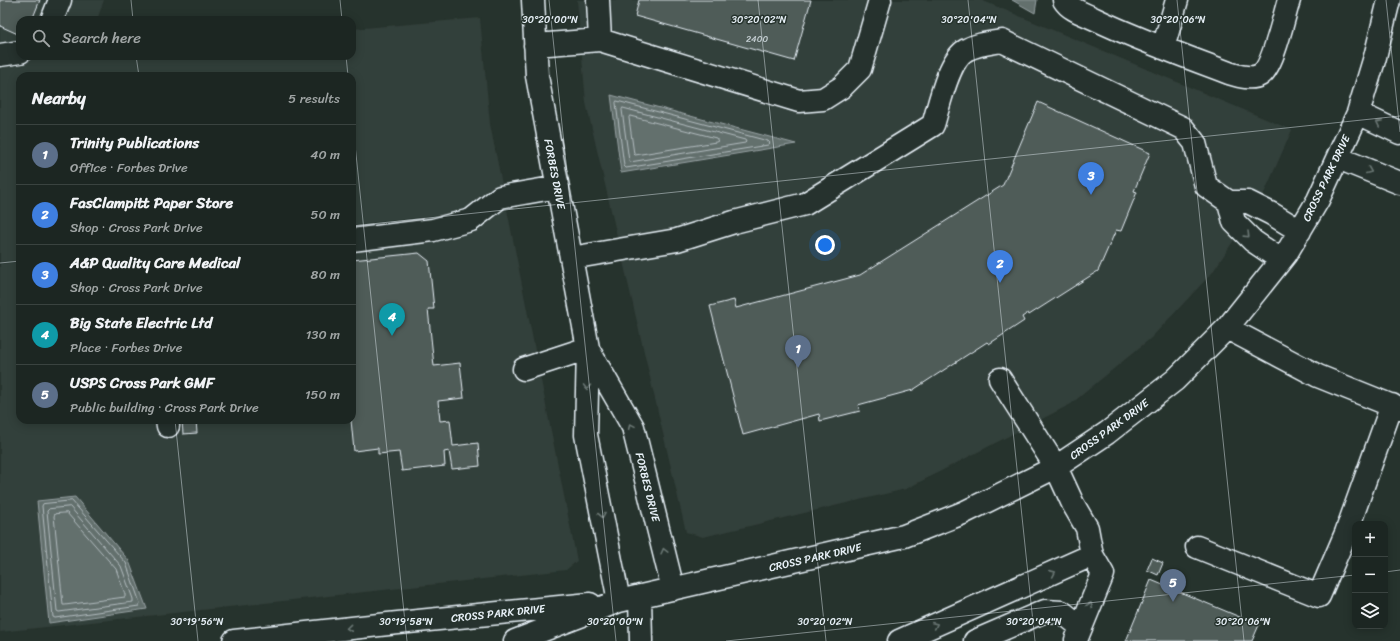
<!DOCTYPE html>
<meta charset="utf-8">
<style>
:root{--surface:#1c2622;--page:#252e2a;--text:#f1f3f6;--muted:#a0a5a5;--line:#3a4340;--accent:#ff9aa2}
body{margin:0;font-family:Sriracha,sans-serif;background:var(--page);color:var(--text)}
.controls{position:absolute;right:12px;bottom:12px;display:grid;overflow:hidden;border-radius:8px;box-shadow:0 2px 10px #0003}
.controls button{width:36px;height:36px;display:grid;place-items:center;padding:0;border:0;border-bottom:1px solid var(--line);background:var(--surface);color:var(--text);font:20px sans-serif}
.you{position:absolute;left:825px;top:245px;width:14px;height:14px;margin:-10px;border:3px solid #fff;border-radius:50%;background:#1a73e8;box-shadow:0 0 0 6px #1a73e833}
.badge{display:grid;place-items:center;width:26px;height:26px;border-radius:50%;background:var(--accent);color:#fff;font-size:13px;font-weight:700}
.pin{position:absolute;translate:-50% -33px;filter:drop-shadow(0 1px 2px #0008)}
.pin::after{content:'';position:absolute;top:21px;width:14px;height:12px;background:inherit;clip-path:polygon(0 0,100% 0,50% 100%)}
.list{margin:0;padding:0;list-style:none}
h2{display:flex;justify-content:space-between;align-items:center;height:52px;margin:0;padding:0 16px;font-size:17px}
h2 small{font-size:13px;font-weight:400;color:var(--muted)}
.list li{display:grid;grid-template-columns:26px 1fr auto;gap:12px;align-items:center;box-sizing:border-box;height:60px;padding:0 16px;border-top:1px solid var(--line)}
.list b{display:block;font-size:15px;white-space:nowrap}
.list p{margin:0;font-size:13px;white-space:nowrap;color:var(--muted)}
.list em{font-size:13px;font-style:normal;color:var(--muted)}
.icon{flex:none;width:22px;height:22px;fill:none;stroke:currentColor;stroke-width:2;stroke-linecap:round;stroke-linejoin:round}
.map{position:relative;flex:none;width:1400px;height:641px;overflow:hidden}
.search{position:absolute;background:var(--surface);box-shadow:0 2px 10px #0003;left:16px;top:16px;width:340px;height:44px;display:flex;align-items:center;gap:10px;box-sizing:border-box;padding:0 14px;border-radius:12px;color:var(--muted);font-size:15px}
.panel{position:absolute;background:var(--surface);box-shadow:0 2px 10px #0003;left:16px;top:72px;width:340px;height:352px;border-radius:12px}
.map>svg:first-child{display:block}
.built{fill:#333f3a;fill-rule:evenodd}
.water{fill:#636f6d;stroke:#98a3a5}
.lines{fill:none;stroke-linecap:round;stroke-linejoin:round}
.shore{stroke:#b3bdc0;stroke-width:1}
.building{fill:#505c59;stroke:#e8f1f8}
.minor-casing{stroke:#e8f1f8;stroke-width:25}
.minor{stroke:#26332d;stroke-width:22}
.oneway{stroke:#6a7674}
.ticks{fill:none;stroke:#e8f1f8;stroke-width:1;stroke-opacity:0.45}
.labels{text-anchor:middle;stroke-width:3;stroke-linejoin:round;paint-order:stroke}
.number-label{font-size:9px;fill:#c2ccd0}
.street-label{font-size:11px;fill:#e8f1f8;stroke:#26332d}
.ticks-label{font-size:10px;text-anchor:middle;fill:#e8f1f8;stroke:#26332d;stroke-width:3;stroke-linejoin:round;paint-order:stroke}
</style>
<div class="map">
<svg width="1400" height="641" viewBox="0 0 1400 641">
<rect width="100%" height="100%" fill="#26332d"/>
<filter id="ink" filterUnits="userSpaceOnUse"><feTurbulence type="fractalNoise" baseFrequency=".025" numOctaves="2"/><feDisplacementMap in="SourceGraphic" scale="8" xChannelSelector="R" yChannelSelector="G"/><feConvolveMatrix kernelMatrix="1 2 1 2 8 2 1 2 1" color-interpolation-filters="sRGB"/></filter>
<g filter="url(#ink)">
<path class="built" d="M0 0H104L97 20H20V56H352V29L480 18 490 124 577 561 566 570 0 632ZM20 76H352V420H20Z
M577 0H981L1292 130 1262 198 1212 273 1151 338 1071 404 906 489 703 537 686 532 586 103Z"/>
<path class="water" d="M1012 0H1037L1035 13Z
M611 95 796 144 621 173Z
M75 497 129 561 147 609 49 623 37 501Z"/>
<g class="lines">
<path class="shore" d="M617 101 768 141 770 143 768 145 626 168 624 166 616 103Z
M623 108 745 140 746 142 745 143 630 162 629 161 622 110Z
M630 116 716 138 718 141 716 142 635 155 634 154 629 118Z
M72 501 126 563 140 603 139 606 55 618 53 617 42 506 43 504Z
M70 507 121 566 133 599V602L59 612 57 611 47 511 49 509Z
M67 513 116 569 125 594V597L65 605H63L54 516 55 514Z"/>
</g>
<path class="building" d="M0 0H40L32 20H20V35L0 26Z
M639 0H811L794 61 635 16Z
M1038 102 1150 153 1134 191 1137 192 1121 231 1116 230 1098 271 1029 315 1028 313 1022 317 1024 321 989 344 987 342 913 390 858 405 860 411 820 421 819 414 743 435 710 306 734 300 736 308 860 275 1003 185Z
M419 253 429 261 434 309H428L434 366 460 363 464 398 438 401 440 421 450 420 453 446 478 443 480 466 452 469 449 451 444 452 445 466 402 471 399 452 378 454V448L354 451 351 420H352V260Z
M182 420H196L197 433 183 434Z
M1152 558 1163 563 1158 575 1147 570Z
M1151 580 1259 625 1252 641H1126Z"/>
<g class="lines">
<defs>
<path id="minor" d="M533 0 537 76 588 348 586 435 619 601
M598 0 600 40
M1064 0C1070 10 1085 14 1095 19 1139 40 1184 56 1229 73 1239 76 1251 80 1260 75 1273 68 1284 15 1289 0
M52 20 60 0
M535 45 600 40 799 101 823 99 842 87 860 69 880 0
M1163 48 1177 0
M0 55 20 52
M1358 113 1400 133
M1338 158 1400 183
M1229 202 1234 222 1253 241 1281 260
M352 240 433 230 471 220 500 197 558 187
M571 258 677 240 734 222 805 204 933 125C939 106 948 60 966 50 977 44 989 43 1002 41L1183 128 1195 143 1206 186 1229 202H1248L1272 214 1300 231
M1227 328 1318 376 1400 409
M588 349 633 427 673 589
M524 369 588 348
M167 420 168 426
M1197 547 1319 596 1346 533 1392 405
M640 596 641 641
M1076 640 1103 574 1092 555
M234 641 388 624 590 604
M515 641 619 601 904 536 963 513 1056 467 1107 433 1175 380 1227 328 1286 254 1318 200 1358 113 1375 57 1389 0
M899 641 1092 555 1087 528 1073 504 1056 467 1000 379
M975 641 1045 611 1062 612 1081 627"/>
</defs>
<use href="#minor" class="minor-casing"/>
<use href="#minor" class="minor"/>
</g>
<defs><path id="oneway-chevron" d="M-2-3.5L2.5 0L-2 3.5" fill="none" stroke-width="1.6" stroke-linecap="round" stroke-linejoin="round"/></defs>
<g class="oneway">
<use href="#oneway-chevron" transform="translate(1379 123) rotate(-154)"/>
<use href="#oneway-chevron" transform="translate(1369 171) rotate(22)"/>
<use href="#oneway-chevron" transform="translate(1247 235) rotate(44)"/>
<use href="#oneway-chevron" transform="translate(587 387) rotate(91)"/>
<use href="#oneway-chevron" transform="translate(631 426) rotate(-114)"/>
<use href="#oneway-chevron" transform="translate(602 515) rotate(79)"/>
<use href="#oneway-chevron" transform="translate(664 551) rotate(-104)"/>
<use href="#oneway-chevron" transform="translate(1053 573) rotate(-24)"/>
<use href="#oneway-chevron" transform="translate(1090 605) rotate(-68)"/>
<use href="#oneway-chevron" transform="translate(935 625) rotate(-24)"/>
<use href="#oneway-chevron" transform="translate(349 628) rotate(174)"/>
</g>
</g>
<path class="ticks" d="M131 0 133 20M340 0 342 20M549 0 616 641M758 0 826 641M968 0 1035 641M1177 0 1244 641M1386 0 1400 132M136 56 139 76M346 56 348 76M352 116 407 641M352 226 1400 116M0 263 20 261M175 420 198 641M1385 572 1400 570M726 641 1355 575"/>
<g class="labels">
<g class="number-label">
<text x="757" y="42">2400</text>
</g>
<g class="street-label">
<text transform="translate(555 174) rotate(79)" y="4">FORBES DRIVE</text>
<text transform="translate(1326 178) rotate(-64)" y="4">CROSS PARK DRIVE</text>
<text transform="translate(1109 429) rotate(-36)" y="4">CROSS PARK DRIVE</text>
<text transform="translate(648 487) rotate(76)" y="4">FORBES DRIVE</text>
<text transform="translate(815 557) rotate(-13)" y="4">CROSS PARK DRIVE</text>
<text transform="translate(498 613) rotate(-6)" y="4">CROSS PARK DRIVE</text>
</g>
</g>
<g class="ticks-label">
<text x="550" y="23">30°20'00"N</text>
<text x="759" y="23">30°20'02"N</text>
<text x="969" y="23">30°20'04"N</text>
<text x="1178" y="23">30°20'06"N</text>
<text x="197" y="625">30°19'56"N</text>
<text x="406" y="625">30°19'58"N</text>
<text x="615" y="625">30°20'00"N</text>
<text x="825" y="625">30°20'02"N</text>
<text x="1034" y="625">30°20'04"N</text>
<text x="1243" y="625">30°20'06"N</text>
</g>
</svg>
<div class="controls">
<button>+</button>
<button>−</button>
<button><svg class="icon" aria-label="layers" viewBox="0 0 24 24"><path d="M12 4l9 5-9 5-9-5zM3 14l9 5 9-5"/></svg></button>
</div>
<div class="you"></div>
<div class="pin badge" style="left:798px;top:368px;background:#5c6f8a">1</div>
<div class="pin badge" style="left:1000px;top:283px;background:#3f7fe0">2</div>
<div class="pin badge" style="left:1091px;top:195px;background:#3f7fe0">3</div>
<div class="pin badge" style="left:392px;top:336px;background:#0f9aa8">4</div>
<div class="pin badge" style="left:1173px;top:602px;background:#5c6f8a">5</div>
<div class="search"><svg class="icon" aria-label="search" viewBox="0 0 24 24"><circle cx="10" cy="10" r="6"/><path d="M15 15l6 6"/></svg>Search here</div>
<section class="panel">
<h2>Nearby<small>5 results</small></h2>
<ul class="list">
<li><span class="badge" style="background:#5c6f8a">1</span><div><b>Trinity Publications</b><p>Office · Forbes Drive</p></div><em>40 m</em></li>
<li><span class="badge" style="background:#3f7fe0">2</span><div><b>FasClampitt Paper Store</b><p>Shop · Cross Park Drive</p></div><em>50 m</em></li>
<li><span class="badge" style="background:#3f7fe0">3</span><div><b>A&amp;P Quality Care Medical</b><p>Shop · Cross Park Drive</p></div><em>80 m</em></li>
<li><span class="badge" style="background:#0f9aa8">4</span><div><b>Big State Electric Ltd</b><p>Place · Forbes Drive</p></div><em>130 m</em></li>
<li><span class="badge" style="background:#5c6f8a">5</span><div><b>USPS Cross Park GMF</b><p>Public building · Cross Park Drive</p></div><em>150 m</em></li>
</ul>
</section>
</div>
